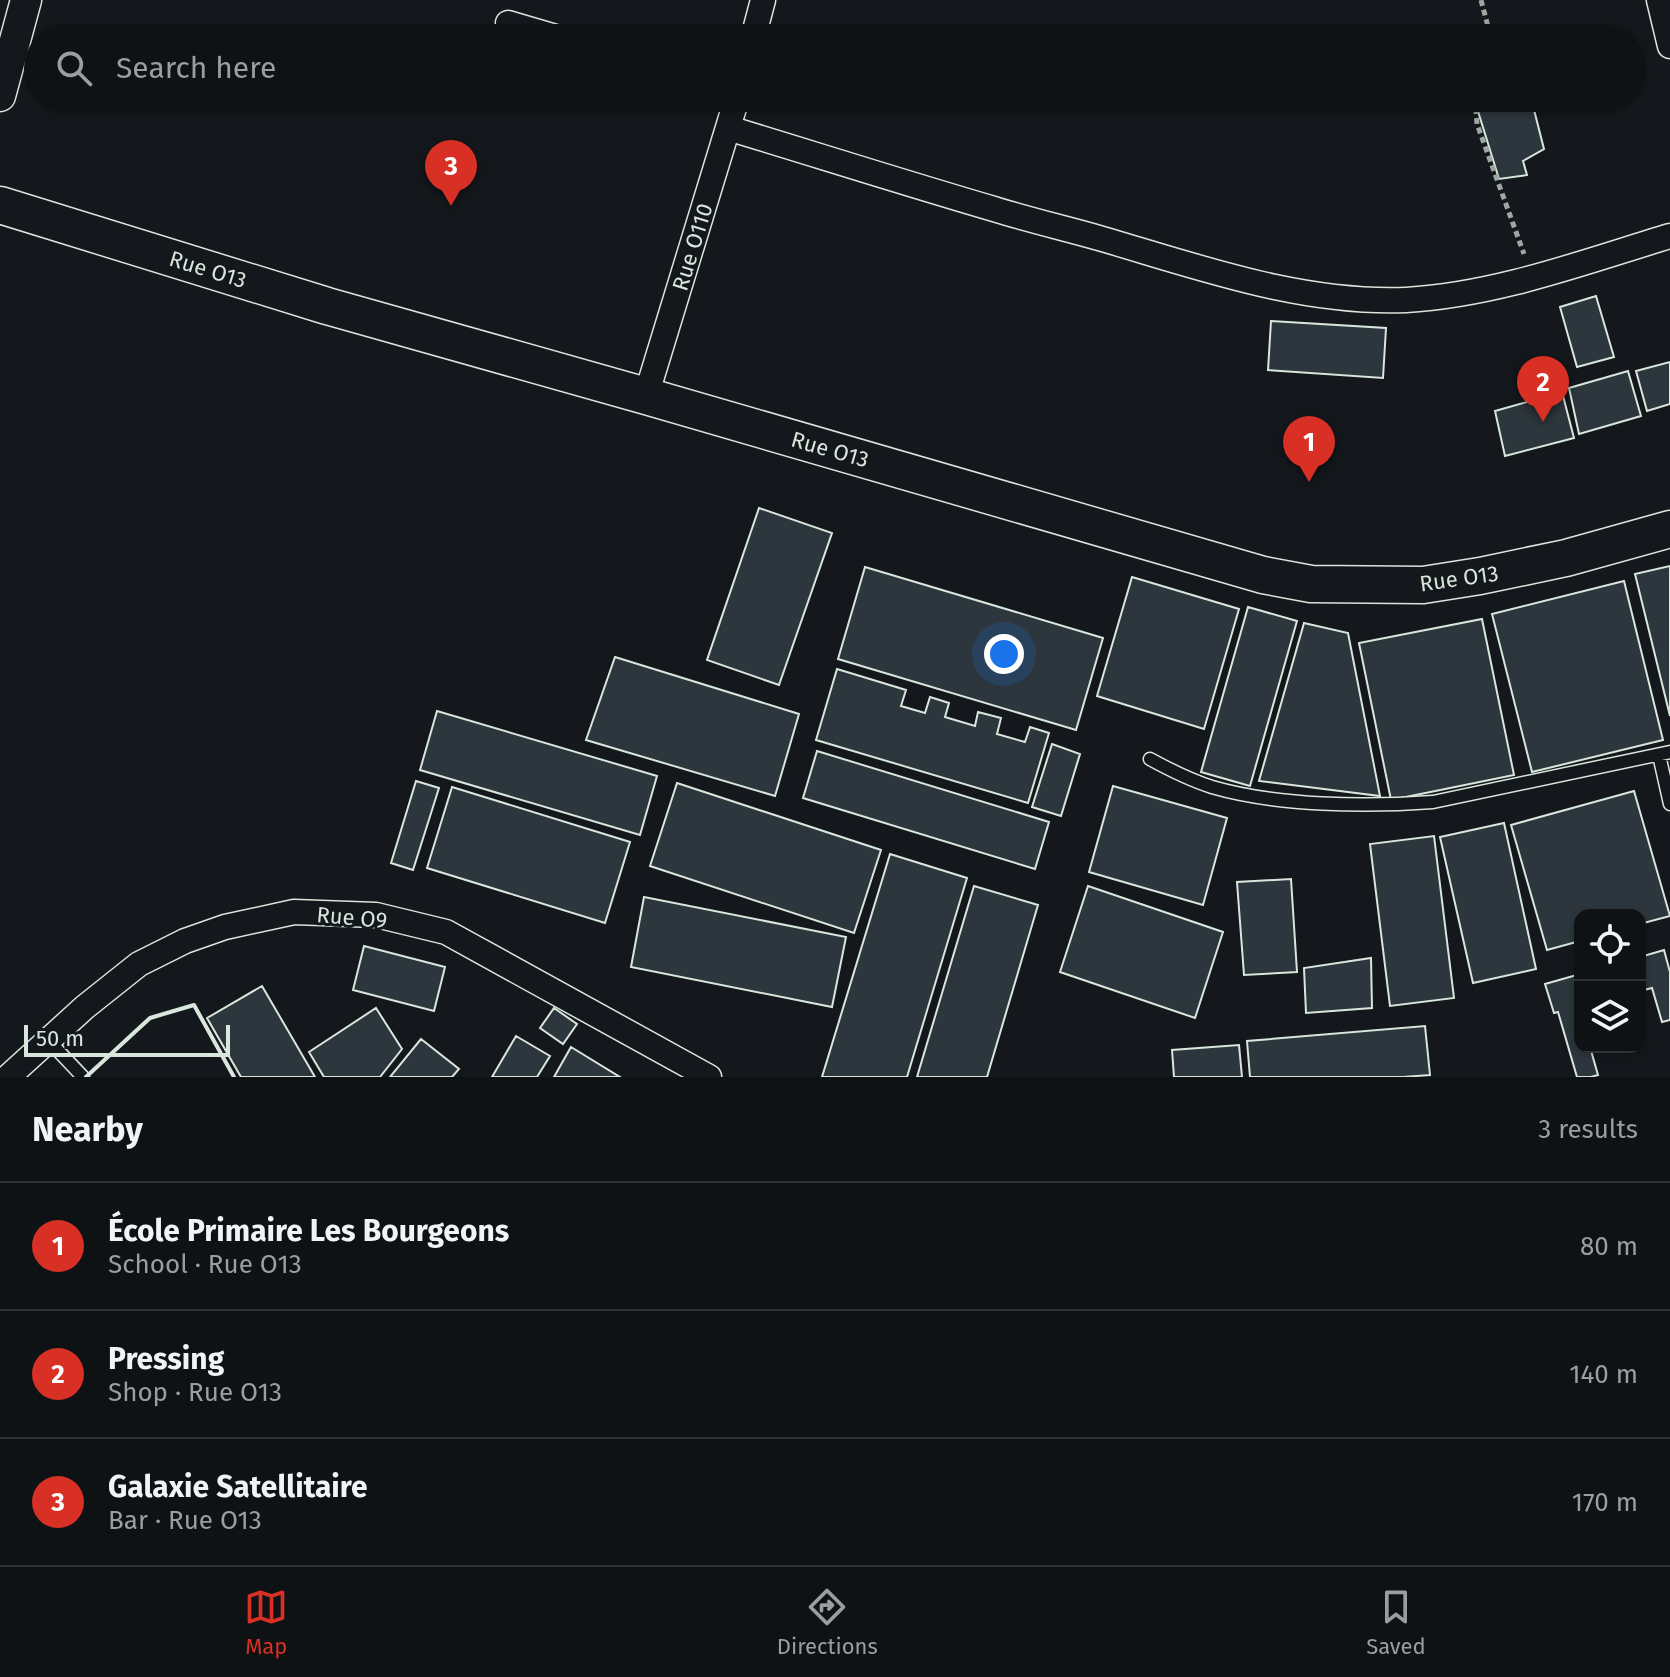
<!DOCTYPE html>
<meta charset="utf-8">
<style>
:root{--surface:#0f1215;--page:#1d2022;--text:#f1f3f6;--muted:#9b9ea0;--line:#2f3234;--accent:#d93025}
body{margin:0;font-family:"Fira Sans",sans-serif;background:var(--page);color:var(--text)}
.controls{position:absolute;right:24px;bottom:24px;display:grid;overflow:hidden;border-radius:16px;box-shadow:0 2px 6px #0004}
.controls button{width:72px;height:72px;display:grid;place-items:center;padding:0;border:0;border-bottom:2px solid var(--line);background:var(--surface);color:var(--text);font:40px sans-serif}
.scale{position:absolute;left:24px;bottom:20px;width:206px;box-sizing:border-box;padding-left:8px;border:4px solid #d8e6dc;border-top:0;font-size:22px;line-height:28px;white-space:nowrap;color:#d8e6dc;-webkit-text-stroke:6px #14181c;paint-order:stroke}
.you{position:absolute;left:1004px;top:654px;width:28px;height:28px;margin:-20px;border:6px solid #fff;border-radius:50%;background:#1a73e8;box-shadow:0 0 0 12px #1a73e833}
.badge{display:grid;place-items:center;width:52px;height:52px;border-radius:50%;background:var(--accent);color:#fff;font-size:26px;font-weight:700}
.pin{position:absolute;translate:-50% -66px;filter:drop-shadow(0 2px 4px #0008)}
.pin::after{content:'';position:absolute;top:42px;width:28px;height:24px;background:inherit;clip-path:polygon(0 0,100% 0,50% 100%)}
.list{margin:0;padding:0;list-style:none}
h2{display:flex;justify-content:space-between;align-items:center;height:104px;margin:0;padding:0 32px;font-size:34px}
h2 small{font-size:26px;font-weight:400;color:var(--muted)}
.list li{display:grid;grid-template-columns:52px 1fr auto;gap:24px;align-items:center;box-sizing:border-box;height:128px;padding:0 32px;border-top:2px solid var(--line)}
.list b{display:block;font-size:30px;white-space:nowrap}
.list p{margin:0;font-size:26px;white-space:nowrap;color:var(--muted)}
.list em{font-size:26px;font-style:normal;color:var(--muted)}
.icon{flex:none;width:44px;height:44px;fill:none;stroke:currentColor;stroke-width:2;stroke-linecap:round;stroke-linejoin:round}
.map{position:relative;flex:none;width:1670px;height:1077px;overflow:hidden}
.search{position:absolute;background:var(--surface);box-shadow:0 2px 6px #0004;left:24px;right:24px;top:24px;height:88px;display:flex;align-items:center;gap:20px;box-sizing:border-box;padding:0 28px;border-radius:44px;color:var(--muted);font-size:30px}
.sheet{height:488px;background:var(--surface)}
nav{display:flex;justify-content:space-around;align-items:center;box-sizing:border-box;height:112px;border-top:2px solid var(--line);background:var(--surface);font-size:22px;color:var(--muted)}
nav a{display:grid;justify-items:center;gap:4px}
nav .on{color:var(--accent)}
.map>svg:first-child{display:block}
.building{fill:#2c363c;stroke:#d8e6dc;stroke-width:2}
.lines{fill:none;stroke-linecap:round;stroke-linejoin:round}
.service-casing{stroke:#d8e6dc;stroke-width:15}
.minor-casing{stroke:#d8e6dc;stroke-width:27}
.tertiary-casing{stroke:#d8e6dc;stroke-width:33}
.secondary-casing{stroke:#d8e6dc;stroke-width:39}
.path{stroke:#9da8a2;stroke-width:5;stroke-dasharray:6 4;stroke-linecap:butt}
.service{stroke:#14181c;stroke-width:12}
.minor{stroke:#14181c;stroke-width:24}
.tertiary{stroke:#14181c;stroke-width:30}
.secondary{stroke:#14181c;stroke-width:36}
.wall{stroke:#d8e6dc;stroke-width:4}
.labels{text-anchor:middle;stroke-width:6;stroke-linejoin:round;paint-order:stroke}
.street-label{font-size:22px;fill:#d8e6dc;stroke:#14181c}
</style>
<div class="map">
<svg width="1670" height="1077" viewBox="0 0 1670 1077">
<rect width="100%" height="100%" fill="#14181c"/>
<path class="building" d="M1503 98H1531L1544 149 1523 161 1527 175 1499 179 1477 108Z
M1596 296 1614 357 1577 367 1560 307Z
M1271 321 1386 328 1383 378 1268 370Z
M1670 362V404L1647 411 1636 371Z
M1628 371 1641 416 1579 434 1569 388Z
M1562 392 1574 438 1505 456 1495 411Z
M759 508 832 533 779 685 707 660Z
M1670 566V716L1635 574Z
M865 567 1103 638 1076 730 838 659Z
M1132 577 1239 609 1204 729 1097 696Z
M1624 581 1663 740 1532 772 1492 614Z
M1248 607 1297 621 1250 786 1201 772Z
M1482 619 1514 775 1391 800 1359 643Z
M1304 623 1348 633 1380 796 1259 781Z
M615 657 799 714 775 796 586 740Z
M837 669 906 690 901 706 925 713 930 697 949 703 945 717 975 726 978 712 1001 718 997 734 1025 742 1030 727 1049 733 1028 803 816 740Z
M437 711 657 776 640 835 420 770Z
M1052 744 1080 754 1061 816 1032 807Z
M817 751 1049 822 1035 869 803 798Z
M416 781 439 788 413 870 391 863Z
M677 783 881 850 854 933 650 866Z
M1113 786 1227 818 1203 905 1089 872Z
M452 787 630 842 605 923 427 868Z
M1634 791 1670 916 1640 924V915H1580V941L1547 950 1511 825Z
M1504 823 1536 969 1473 983 1440 837Z
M1434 836 1454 998 1390 1006 1370 844Z
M890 854 967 878 907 1077H822Z
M1291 879 1297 972 1244 975 1237 882Z
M974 886 1038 905 987 1077H917Z
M1088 886 1223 932 1195 1018 1060 972Z
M644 897 846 937 832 1007 631 967Z
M364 946 445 967 434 1011 353 990Z
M1664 950 1670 972V1020L1662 1022 1652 988 1640 991V957Z
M1371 958 1372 1008 1306 1013 1304 968Z
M1580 974V1047H1590L1598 1075 1591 1077H1577L1558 1012 1554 1013 1545 984Z
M262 986 315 1077H241L207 1018Z
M376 1008 402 1049 380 1077H324L309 1052Z
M554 1008 577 1024 563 1044 540 1028Z
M1425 1026 1430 1075 1403 1077H1250L1247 1041Z
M516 1036 550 1056 537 1077H492Z
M421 1039 459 1069 452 1077H390Z
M1239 1045 1242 1077H1174L1172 1050Z
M571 1047 620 1077H554Z"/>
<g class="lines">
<defs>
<path id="service" d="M1659 755 1670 804
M1150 759C1170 770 1190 780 1212 787 1277 806 1366 807 1433 802L1670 752
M49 1041 83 1077"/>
<path id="minor" d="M1659 0 1670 46
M508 23 559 38
M753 38 763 0
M728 128C817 155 905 183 994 209 1029 220 1064 228 1099 238 1199 267 1300 304 1406 300 1496 295 1584 262 1670 236
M646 396 737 98
M8 1077 85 1007 139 964 185 941 225 927 294 912 376 915 446 932 709 1077"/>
<path id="tertiary" d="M0 96 26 0"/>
<path id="secondary" d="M0 205 327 306 646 396 1263 575 1311 584 1423 585 1480 576 1566 558 1670 529"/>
</defs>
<use href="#service" class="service-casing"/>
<use href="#minor" class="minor-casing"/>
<use href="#tertiary" class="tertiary-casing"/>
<use href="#secondary" class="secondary-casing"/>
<path class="path" d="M1481 0 1491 38
M1475 98 1477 124 1524 254"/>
<use href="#service" class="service"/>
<use href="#minor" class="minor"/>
<use href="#tertiary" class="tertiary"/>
<use href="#secondary" class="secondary"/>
<path class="wall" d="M86 1077 150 1018 194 1005 234 1077"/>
</g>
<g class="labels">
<g class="street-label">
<text transform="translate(692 247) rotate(-73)" y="8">Rue O110</text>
<text transform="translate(208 269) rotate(17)" y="8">Rue O13</text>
<text transform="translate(830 449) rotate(16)" y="8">Rue O13</text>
<text transform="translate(1459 578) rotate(-8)" y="8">Rue O13</text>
<text transform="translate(352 917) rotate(5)" y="8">Rue O9</text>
</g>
</g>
</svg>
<div class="controls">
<button><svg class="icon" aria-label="locate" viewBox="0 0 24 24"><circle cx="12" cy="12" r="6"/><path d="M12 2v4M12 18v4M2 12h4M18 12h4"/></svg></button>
<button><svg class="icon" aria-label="layers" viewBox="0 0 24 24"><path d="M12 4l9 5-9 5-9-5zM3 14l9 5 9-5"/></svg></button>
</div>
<div class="scale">50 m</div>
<div class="you"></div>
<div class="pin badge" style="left:1309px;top:482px">1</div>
<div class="pin badge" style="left:1543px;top:422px">2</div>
<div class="pin badge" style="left:451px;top:206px">3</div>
<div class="search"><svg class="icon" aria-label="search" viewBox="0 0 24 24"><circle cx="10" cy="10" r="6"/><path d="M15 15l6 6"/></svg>Search here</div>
</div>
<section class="sheet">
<h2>Nearby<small>3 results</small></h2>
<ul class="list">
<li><span class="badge">1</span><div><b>École Primaire Les Bourgeons</b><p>School · Rue O13</p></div><em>80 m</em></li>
<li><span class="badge">2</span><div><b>Pressing</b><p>Shop · Rue O13</p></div><em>140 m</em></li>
<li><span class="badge">3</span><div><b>Galaxie Satellitaire</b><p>Bar · Rue O13</p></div><em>170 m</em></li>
</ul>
</section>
<nav>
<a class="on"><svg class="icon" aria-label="map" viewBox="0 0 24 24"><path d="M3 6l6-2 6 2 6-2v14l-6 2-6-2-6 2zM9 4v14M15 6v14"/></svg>Map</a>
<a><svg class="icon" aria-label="directions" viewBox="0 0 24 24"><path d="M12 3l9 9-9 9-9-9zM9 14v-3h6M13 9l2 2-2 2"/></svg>Directions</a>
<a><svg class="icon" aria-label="saved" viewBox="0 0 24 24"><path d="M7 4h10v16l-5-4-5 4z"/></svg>Saved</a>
</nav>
